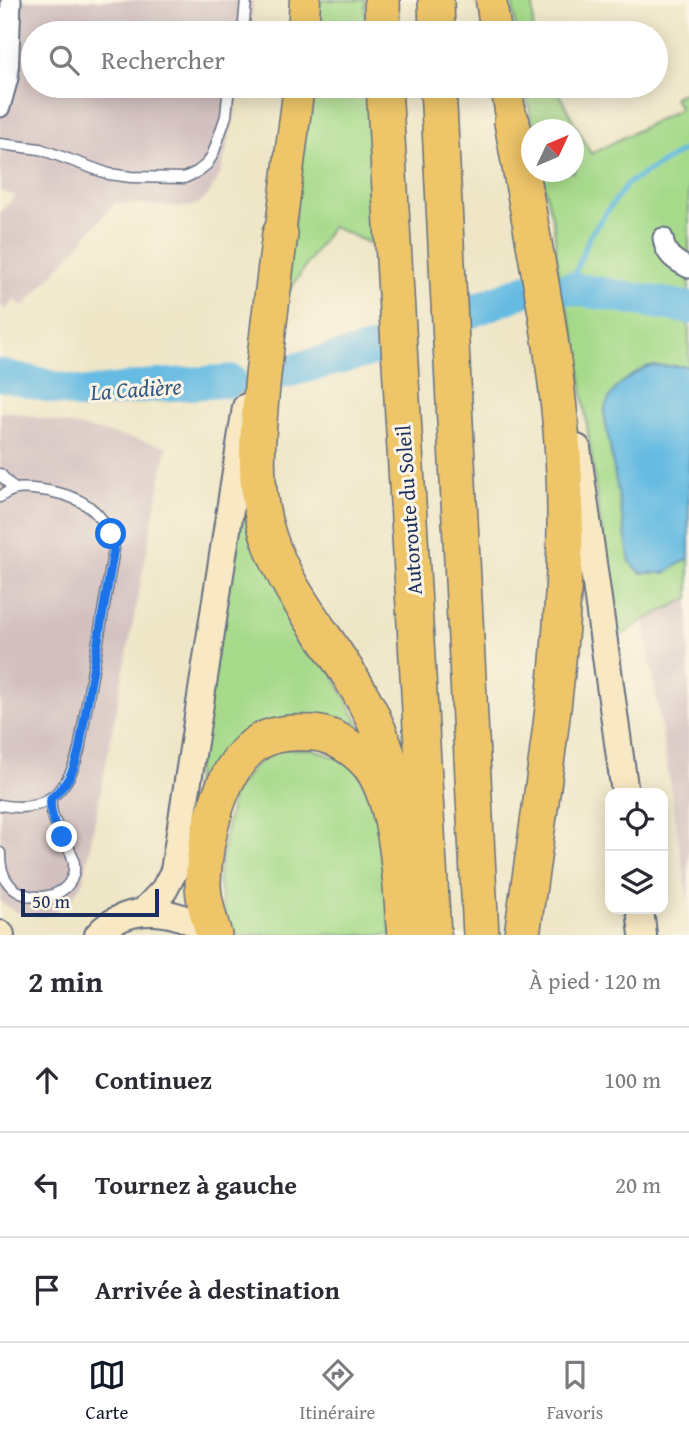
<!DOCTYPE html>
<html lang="fr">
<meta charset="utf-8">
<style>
:root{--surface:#fff;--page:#f7f7f7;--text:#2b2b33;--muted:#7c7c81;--line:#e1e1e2;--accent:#111827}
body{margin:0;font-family:"Gentium Book Plus",serif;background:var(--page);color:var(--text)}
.controls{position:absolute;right:21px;bottom:21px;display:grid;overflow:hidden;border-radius:14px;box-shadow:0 4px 18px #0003}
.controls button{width:63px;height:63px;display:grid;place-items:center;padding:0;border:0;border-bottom:2px solid var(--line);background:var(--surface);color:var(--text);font:35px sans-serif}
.compass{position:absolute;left:521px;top:119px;width:63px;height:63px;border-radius:50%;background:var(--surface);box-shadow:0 4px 18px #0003;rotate:46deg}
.scale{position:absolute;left:21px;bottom:18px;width:138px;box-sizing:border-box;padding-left:7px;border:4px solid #1b2f5e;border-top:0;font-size:19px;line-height:24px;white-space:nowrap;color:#1b2f5e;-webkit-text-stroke:5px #fcf5e5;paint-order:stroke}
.stop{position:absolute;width:21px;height:21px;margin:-16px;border:5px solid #1a73e8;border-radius:50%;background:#fff}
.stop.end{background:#1a73e8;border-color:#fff;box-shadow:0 2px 7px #0008}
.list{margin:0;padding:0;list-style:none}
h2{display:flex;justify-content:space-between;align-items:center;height:91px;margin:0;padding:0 28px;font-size:30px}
h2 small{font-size:23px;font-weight:400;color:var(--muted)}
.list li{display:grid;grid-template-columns:46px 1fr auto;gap:21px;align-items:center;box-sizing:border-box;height:105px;padding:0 28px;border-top:2px solid var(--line)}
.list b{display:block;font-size:26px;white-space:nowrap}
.list em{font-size:23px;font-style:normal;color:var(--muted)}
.icon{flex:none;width:38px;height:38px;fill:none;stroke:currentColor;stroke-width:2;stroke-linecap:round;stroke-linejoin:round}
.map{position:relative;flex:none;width:689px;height:935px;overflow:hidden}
.search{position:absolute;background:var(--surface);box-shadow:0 4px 18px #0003;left:21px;right:21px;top:21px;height:77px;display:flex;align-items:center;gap:18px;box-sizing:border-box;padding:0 24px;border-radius:38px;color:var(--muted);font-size:26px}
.sheet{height:406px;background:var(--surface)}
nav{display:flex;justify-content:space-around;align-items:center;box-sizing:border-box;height:98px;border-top:2px solid var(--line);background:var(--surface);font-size:19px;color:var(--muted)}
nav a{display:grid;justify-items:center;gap:4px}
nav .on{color:var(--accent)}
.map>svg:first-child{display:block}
.industrial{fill:#d2bfbf}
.green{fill:#a6da8a;stroke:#608474;stroke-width:2}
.water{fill:#66bbe2;stroke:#4075a0;stroke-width:2}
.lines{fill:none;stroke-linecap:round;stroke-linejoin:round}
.stream{stroke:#66bbe2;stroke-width:5}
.river{stroke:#66bbe2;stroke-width:33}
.lane-casing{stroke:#656f82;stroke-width:13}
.street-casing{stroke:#656f82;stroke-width:23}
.secondary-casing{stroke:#656f82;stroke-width:30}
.primary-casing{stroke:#656f82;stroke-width:33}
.highway-casing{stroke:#656f82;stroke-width:38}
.lane{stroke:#fff;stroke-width:10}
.street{stroke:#fff;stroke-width:19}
.secondary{stroke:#f8e8c3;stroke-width:26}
.primary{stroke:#eec569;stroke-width:30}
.highway{stroke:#eec569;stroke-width:35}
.route{stroke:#1a73e8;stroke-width:9}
.labels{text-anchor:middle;stroke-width:6;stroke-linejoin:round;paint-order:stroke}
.street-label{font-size:21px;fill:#1b2f5e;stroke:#fcf5e5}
.water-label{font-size:23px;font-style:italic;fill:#325986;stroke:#fcf5e5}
</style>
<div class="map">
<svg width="689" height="935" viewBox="0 0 689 935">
<rect width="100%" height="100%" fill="#fcf5e5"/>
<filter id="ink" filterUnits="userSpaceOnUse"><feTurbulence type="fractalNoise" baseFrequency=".0143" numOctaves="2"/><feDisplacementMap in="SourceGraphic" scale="14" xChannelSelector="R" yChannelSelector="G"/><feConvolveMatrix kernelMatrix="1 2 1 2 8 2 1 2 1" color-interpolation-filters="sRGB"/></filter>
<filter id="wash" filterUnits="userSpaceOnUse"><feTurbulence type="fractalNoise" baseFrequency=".00686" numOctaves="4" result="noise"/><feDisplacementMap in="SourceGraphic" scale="28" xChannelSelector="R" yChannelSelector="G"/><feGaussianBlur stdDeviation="1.57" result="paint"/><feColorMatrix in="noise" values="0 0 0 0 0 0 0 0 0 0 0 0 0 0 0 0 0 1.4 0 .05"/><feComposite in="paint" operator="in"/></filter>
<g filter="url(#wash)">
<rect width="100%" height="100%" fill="#eee6c6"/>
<path class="industrial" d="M0 0H253L251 33H33V86H246L238 98 221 173 207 197 198 204 188 207 115 203 24 307 14 300 6 310 0 305V212L15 196 0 191Z
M0 412H13L167 446 85 872 82 883 71 900 52 913 41 916 16 912 0 902Z
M689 598V906L644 620Z"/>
<path class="green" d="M317 0H365L366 33H313Z
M512 0H533V33H516Z
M311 86H368L373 245 332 226 284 299Z
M525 86H555L591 154 680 109 674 97 689 90V598L644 620 616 639 575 337 559 282 554 226 541 172H574V130L533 129Z
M242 500 377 758 313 720 212 785 193 790Z
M280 749H312L340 759 358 771 377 811 391 935H233L226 928 218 878 232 796 254 766Z"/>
<path class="water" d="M648 366H689V558L665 573H641L630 562 604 413C609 388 626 378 648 366Z"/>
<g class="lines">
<path class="stream" d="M569 288 590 235 627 184 689 147"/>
<path class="river" d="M569 288 689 308
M470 312 526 290
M280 373 372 350
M0 375 84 394 147 386 231 381"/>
</g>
</g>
<g filter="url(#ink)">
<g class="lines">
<defs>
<path id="lane" d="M243 33 246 0
M0 144 40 149 109 174 131 177 184 178 197 172 207 164 213 154 226 116 229 86
M0 474 13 488
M0 497C14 486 25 488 42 490 79 495 106 510 114 549L79 750C68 792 45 814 0 805
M0 853C0 864 1 874 9 884 24 903 65 902 73 875 81 850 47 828 51 798"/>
<path id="street" d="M0 107 8 78 11 0
M663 238C665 255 675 261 689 268"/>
<path id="secondary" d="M577 448 625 793
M640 909 643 935
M143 912 164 890 174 871 246 407
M0 934 1 935
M98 935C128 901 180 908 211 935"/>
<path id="primary" d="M491 0 496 33
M303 33 305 0
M506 86 512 122
M280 234 299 86"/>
<path id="highway" d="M382 0 383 33
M436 0 437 33
M384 86 433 935
M438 86 481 935
M512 122C532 237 558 355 564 472 571 628 543 782 522 935
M280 234C274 281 268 328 263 376 258 430 251 485 269 538 288 596 331 641 360 693 392 748 403 807 409 870
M214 935C209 918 203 901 203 883 204 840 218 774 253 746 270 732 294 732 314 733 337 735 363 754 375 773 400 818 400 885 405 935"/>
</defs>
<use href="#lane" class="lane-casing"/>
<use href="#street" class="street-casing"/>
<use href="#secondary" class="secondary-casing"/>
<use href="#primary" class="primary-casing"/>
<use href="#highway" class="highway-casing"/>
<use href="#lane" class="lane"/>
<use href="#street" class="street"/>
<use href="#secondary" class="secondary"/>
<use href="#primary" class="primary"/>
<use href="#highway" class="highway"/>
</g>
</g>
<g class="lines" filter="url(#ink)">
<path class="route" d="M62 837C55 825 49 813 51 798 68 784 74 771 79 750L114 549 111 534"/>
</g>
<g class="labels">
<g class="street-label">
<text transform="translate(409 510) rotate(-94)" y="7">Autoroute du Soleil</text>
</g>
<g class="water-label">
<text transform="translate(136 389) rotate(-4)" y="8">La Cadière</text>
</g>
</g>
</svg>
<div class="controls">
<button><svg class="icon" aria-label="locate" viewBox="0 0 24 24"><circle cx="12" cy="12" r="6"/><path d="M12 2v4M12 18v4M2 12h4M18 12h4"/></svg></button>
<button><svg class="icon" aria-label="layers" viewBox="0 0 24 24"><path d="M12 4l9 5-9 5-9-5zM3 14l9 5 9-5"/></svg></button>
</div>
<svg class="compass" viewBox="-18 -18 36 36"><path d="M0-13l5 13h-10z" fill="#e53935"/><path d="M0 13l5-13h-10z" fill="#7c7c81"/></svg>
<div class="scale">50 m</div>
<div class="stop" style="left:111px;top:534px"></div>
<div class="stop end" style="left:62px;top:837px"></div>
<div class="search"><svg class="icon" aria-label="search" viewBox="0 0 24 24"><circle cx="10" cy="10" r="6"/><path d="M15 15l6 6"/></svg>Rechercher</div>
</div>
<section class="sheet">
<h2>2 min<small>À pied · 120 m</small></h2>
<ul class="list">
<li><svg class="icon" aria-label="ahead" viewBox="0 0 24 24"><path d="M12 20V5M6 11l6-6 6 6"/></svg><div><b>Continuez</b></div><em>100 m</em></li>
<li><svg class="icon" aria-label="left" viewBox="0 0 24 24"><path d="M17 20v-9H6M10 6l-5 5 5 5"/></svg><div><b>Tournez à gauche</b></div><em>20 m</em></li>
<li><svg class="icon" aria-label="arrive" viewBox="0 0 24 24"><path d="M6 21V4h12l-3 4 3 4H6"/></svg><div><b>Arrivée à destination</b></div></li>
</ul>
</section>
<nav>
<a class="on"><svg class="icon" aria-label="map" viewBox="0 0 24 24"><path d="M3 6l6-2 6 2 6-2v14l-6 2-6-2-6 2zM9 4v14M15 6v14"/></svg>Carte</a>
<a><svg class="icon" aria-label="directions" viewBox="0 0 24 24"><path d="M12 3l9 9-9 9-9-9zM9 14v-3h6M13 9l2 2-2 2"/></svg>Itinéraire</a>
<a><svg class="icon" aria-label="saved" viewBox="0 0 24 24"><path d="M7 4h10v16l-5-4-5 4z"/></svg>Favoris</a>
</nav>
